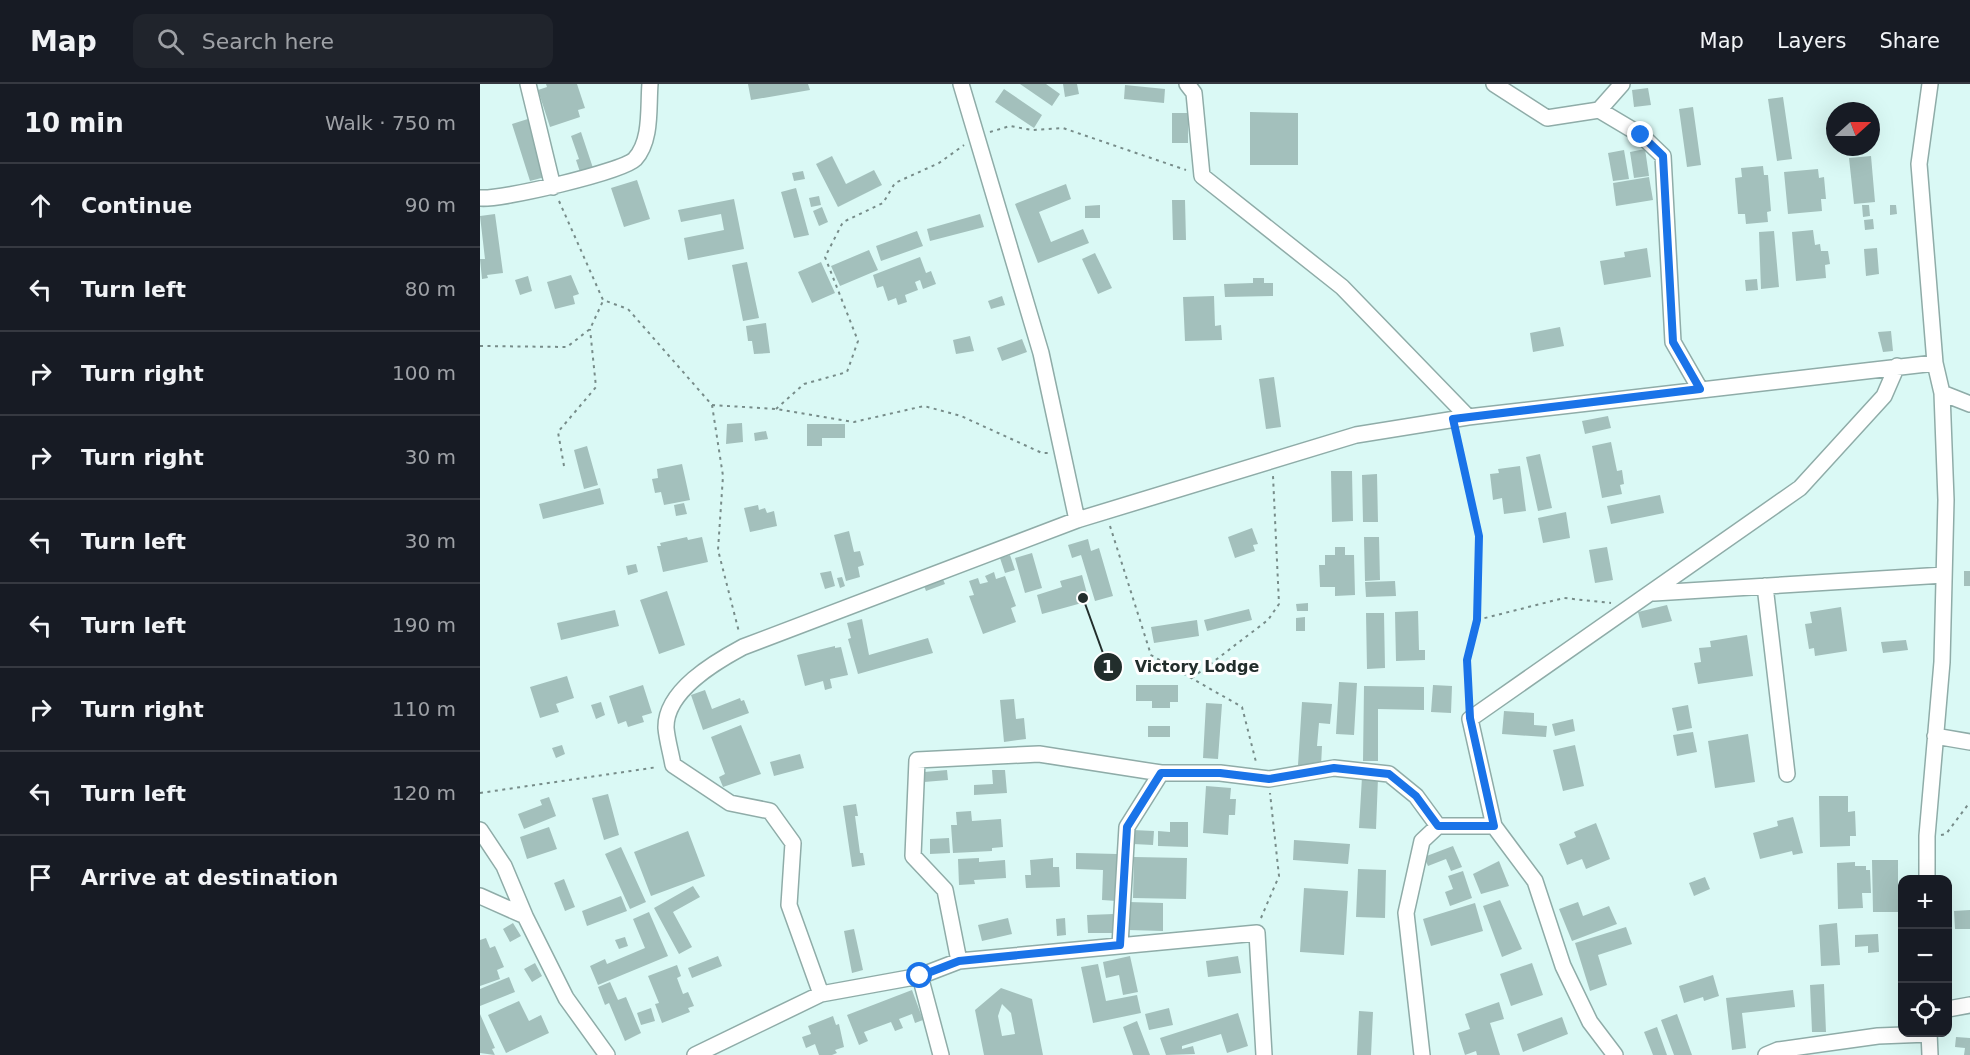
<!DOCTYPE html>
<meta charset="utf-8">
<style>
:root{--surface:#171b24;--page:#20242c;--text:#f1f3f6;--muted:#9ea1a6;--line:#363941}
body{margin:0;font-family:"DejaVu Sans",sans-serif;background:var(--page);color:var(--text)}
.controls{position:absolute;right:18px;bottom:18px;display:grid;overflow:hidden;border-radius:12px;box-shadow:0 6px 24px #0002}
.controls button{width:54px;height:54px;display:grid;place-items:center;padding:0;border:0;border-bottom:2px solid var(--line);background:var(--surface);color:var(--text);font:30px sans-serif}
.compass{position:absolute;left:1346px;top:18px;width:54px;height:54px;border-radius:50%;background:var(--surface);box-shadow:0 6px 24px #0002;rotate:69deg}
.stop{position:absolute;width:18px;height:18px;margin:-14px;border:4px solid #1a73e8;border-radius:50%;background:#fff}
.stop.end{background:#1a73e8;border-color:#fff;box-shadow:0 2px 6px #0008}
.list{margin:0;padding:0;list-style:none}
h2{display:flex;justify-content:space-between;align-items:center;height:78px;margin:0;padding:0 24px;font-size:26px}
h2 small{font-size:20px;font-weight:400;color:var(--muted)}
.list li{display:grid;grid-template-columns:39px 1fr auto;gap:18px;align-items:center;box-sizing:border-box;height:84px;padding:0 24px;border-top:2px solid var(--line)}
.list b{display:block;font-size:22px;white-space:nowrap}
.list em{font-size:20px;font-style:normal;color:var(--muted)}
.icon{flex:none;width:33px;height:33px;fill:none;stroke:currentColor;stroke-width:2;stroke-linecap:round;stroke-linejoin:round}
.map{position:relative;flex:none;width:1490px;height:971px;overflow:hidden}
header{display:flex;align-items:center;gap:36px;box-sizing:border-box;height:84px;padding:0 30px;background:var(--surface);border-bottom:2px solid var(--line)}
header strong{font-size:28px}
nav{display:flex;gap:33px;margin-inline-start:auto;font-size:21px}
.search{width:420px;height:54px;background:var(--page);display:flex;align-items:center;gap:15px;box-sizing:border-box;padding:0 21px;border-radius:12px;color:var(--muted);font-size:22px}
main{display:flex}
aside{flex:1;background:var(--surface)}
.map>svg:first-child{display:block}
.building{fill:#a3c0bc;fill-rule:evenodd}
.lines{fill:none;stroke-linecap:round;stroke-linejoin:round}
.street-casing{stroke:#8faca8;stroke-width:18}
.path{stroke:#778c89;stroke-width:2;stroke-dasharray:3 4.5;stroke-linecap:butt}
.street{stroke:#fff;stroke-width:15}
.route{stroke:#1a73e8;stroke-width:8}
.leader{fill:none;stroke:#222e2c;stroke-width:2}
.callout-dot{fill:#222e2c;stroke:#fff;stroke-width:2}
.mark-label{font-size:18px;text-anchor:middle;font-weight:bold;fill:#fff}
.callout-label{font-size:16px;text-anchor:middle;font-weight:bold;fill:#222e2c;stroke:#fff;stroke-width:6;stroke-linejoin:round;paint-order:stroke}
</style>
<header>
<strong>Map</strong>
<div class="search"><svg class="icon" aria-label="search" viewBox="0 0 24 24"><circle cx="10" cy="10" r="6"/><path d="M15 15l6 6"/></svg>Search here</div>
<nav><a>Map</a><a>Layers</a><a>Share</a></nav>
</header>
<main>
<aside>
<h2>10 min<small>Walk · 750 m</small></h2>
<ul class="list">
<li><svg class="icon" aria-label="ahead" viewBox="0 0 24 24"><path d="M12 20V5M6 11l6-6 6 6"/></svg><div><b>Continue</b></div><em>90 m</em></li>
<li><svg class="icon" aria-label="left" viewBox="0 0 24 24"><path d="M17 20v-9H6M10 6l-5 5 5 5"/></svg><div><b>Turn left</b></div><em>80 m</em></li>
<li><svg class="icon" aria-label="right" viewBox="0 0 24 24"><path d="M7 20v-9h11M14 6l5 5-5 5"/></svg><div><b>Turn right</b></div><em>100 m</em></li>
<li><svg class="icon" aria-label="right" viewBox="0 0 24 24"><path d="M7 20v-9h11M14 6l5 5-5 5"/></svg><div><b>Turn right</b></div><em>30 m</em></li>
<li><svg class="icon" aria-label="left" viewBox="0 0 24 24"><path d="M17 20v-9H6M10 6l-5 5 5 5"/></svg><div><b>Turn left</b></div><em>30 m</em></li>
<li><svg class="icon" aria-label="left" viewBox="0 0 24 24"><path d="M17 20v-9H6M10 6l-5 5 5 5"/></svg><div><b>Turn left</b></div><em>190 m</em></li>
<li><svg class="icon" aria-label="right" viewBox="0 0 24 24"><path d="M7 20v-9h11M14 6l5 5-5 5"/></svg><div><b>Turn right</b></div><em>110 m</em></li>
<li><svg class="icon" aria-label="left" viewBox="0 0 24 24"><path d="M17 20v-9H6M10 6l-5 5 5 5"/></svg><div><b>Turn left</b></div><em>120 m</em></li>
<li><svg class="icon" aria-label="arrive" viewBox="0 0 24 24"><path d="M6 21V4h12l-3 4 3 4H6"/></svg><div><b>Arrive at destination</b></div></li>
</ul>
</aside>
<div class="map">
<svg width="1490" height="971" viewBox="0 0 1490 971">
<rect width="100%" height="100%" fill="#daf9f5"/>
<path class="building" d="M66 0H97L105 24 98 26 100 33 70 43 58 6 67 3Z
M268 0H328L330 6 271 16Z
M540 0H566L580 10 572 22Z
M583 0H597L599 10 585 13Z
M645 1 685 5 684 19 644 15Z
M1168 4 1171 21 1154 23 1152 6Z
M524 5 562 31 554 44 515 18Z
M1303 13 1312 75 1297 77 1288 15Z
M1213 23 1221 81 1207 83 1199 25Z
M770 28 818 29V81H770Z
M692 29H708V59H692Z
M51 34 65 93 50 97 32 40Z
M101 48 113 84 100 88 96 76 99 75 91 52Z
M1165 65 1169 92 1154 94 1150 68Z
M1144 66 1149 95 1133 97 1128 69Z
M352 72 366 100 394 86 402 101 358 123 336 80Z
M1391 72 1395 118 1374 120 1369 74Z
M1283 82 1284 91H1288L1291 127 1287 128 1288 138 1266 140 1265 130H1258L1255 94 1262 93 1261 84Z
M1338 85 1339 94 1344 93 1346 115H1341L1342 127 1308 130 1304 88Z
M323 87 325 95 314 97 312 89Z
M1169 93 1173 116 1136 122 1133 99Z
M157 96 170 135 144 143 131 104Z
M586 100 591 115 559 128 571 158 603 145 609 159 558 179 535 120Z
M316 104 329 151 314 154 301 108Z
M339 112 341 121 331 123 329 114Z
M254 115 264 165 208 176 204 154 244 146 241 130 201 138 198 126Z
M692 116H705L706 156H693Z
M620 121V134H605V122Z
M1382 121H1389L1390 132 1383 133Z
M1410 121H1416L1417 130 1410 131Z
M342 123 348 138 339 142 333 127Z
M15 130 23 189 7 191 8 194 2 195 0 175H5L0 132Z
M500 130 504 143 450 157 447 145Z
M1393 135 1394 145 1385 146 1384 136Z
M1333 146 1335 161 1340 160 1341 167H1348L1350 180 1345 181 1346 194 1316 197 1312 148Z
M437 147 443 162 401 177 396 162Z
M1294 147 1299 203 1281 205 1279 148Z
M1167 164 1171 193 1124 201 1120 177 1145 173 1144 168Z
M1397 164 1399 190 1386 192 1384 165Z
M389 166 398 186 360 202 351 182Z
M615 169 632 204 618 210 602 175Z
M440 173 446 189 451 187 456 200 443 205 440 196 435 198 438 206 425 211 427 218 418 221 416 214 408 217 403 202 397 204 393 191Z
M267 178 279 234 263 237 252 181Z
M341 178 355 209 332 219 318 188Z
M91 191 99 210 93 212 95 220 75 225 67 198Z
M48 192 52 207 40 211 35 196Z
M773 194H784V199H793V212L745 213 744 200 773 199Z
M1277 195 1278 206 1266 207 1265 196Z
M522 212 525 221 511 225 508 217Z
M734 212 735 242 741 241 742 256 705 257 703 213Z
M286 239 290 269 274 270 272 257H268L266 242Z
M1080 243 1084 262 1053 268 1050 249Z
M1411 247 1413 267 1403 268 1398 248Z
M490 252 494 267 476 270 473 256Z
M542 255 547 268 522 277 517 264Z
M794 293 801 343 786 345 779 295Z
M1128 332 1131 344 1105 350 1102 337Z
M262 339 263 358 246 360 247 340Z
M327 340H365V354H342V362H327Z
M286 347 288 355 275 357 274 349Z
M1131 358 1137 387 1142 386 1144 400 1140 401 1142 410 1122 414 1112 362Z
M107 362 118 401 104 405 94 366Z
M1060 370 1072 424 1058 427 1046 373Z
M202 380 210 416 184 421 181 408 175 409 172 395 178 394 177 385Z
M1040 382 1046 427 1024 430 1022 414 1013 416 1010 390 1019 389 1018 385Z
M851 387H872L873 437 852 438Z
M897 390 898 438H883L882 391Z
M120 404 124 420 63 435 59 420Z
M1180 411 1184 429 1131 440 1127 422Z
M204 419 207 430 196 432 194 421Z
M278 421 279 426 285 424 287 429 294 427 297 442 270 448 264 424Z
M1086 428 1090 454 1063 459 1058 434Z
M772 444 778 460 773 461 775 467 755 474 748 453Z
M369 447 374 468 380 467 384 481 378 483 380 493 366 497 354 451Z
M207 453 208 456 222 453 228 478 183 488 177 462H181L180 459Z
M884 453H899L900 496 885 497Z
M608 455 611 467 619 464 633 512 615 517 601 471 592 474 588 461Z
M855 463H865V471H874L875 511 855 512V503H840L839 481H845V471H855Z
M1127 463 1133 496 1115 499 1109 466Z
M552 469 562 504 545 509 535 474Z
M530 471 535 486 525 489 520 474Z
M156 480 158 488 148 491 146 482Z
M351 487 355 502 345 505 340 489Z
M1484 487H1490V502H1484Z
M514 488 516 495 525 492 536 522 531 524 536 538 503 550 489 512 494 511 489 497 498 494 500 500 508 498 505 492Z
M602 491 609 517 562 530 557 511 582 503 580 497Z
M362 493 365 502 360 504 357 494Z
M462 493 465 500 446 507 443 499Z
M915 497 916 512 886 513 885 498Z
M187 507 205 561 179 570 160 516Z
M828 519V527H817L816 520Z
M1187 521 1192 537 1162 544 1158 528Z
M1361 523 1367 567 1335 572 1334 564 1329 565 1325 540 1332 539 1330 528Z
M769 525 772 536 727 547 724 536Z
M135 526 139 542 81 556 77 539Z
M938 527 939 566H945V576L916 577 915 528Z
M886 529H904L905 584 887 585Z
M825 533V547H816V534Z
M382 535 389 571 448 554 453 569 378 590 368 555 371 554 367 539Z
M717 536 719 552 674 559 671 543Z
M1267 551 1273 592 1218 600 1214 579 1221 578 1219 564 1231 563 1230 557Z
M1426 556 1428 566 1403 569 1401 558Z
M355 562V564L361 563 368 591 350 595 352 604 345 606 343 597 325 602 317 571Z
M87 592 94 614 76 620 79 628 60 634 50 603Z
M859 598 877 599 874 651 856 650Z
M163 601 172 629 162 632 164 638 148 643 146 637 138 640 129 612Z
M656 601H698V618H690V624H672V617H656Z
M953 601 972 602 971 629 951 628Z
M884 602 944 603V626L898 625V677H883Z
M225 606 232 625 260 614 261 617 264 616 269 629 223 646 211 611Z
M534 615 536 635 544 634 546 655 524 658 520 616Z
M121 618 125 631 116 635 111 621Z
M822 618 852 620 850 640 839 639 837 662H842L841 682 818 681Z
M726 619 742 620 738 675 723 674Z
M1208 621 1212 644 1197 647 1192 624Z
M1024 627 1054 629V641L1067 642 1066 653 1022 650Z
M1093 635 1095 647 1075 652 1072 640Z
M261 641 281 690 243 703 239 693 245 690 231 653Z
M668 642H690V653H668Z
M1213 648 1217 668 1197 672 1193 651Z
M1268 650 1275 698 1235 704 1228 657Z
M82 661 85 670 76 674 72 664Z
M1095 661 1104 702 1083 707 1073 666Z
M320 670 324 684 294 692 290 678Z
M467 686 468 696 444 698V688Z
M512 686H525L527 709 494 711V701L513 700Z
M882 693 898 694 896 745 879 744Z
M726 702 751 704 750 715H756L755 731H749L748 751 723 749Z
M128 710 139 751 124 756 112 714Z
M1339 712H1368V728L1375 727 1376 752H1370V762L1340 763Z
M69 713 76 732 44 745 38 730 62 721 60 716Z
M376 720 378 732H375L380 769H383L385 781 372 783 363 722Z
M491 727 492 737 521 735 523 763 512 764V767L473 769 471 741H477L476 728Z
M1313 733 1323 769 1313 771 1312 767 1280 775 1273 749 1298 742 1297 737Z
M690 738H708V763L678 762V747L690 748Z
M1116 739 1130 775 1106 785 1102 775 1087 781 1079 760 1096 753 1094 748Z
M69 743 77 765 47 775 40 753Z
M653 746 674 747 673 761 653 760Z
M208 747 225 792 171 812 154 768Z
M469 754 470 769 450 770V755Z
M814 756 870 760 868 780 813 776Z
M973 762 982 783 971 787 966 775 948 782 944 773Z
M141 763 166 818 150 825 125 770Z
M596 769 637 770V817L622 816 623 786 596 785Z
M654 773 707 774 706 815 653 814Z
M499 774V778L525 776 526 794 494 796 495 800 479 801 478 775Z
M573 774V783H579L580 803 546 804 545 791H551L550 776Z
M1392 776H1418V828H1393Z
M1019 777 1029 802 1001 810 993 790Z
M1375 778V782H1386V786H1390L1391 809H1382L1383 824 1358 825 1357 779Z
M878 785 906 786 905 834 876 833Z
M983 787 992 814 970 822 965 808 973 805 968 792Z
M1225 793 1230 805 1214 812 1209 799Z
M84 795 95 823 85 827 74 799Z
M213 802 220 813 193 828 212 863 199 870 174 824Z
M824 804 868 807 864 871 820 868Z
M141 812 147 827 107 842 102 827Z
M1020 816 1042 865 1022 873 1003 822Z
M649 818 683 819V847L648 846Z
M1098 818 1103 832 1129 822 1137 840 1092 857 1079 825Z
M995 819 1003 847 951 862 943 835Z
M1490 826V845H1475L1474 827Z
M169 828 188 872 118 901 110 882 125 875 127 880 165 864 153 835Z
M634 830 635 849H608L607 831Z
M528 834 532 850 502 857 498 841Z
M585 834 586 851 577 852 576 835Z
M33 839 41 852 30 858 23 845Z
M1357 839 1360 881 1341 882 1339 841Z
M1146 843 1152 860 1118 871 1127 901 1110 907 1095 859Z
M374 845 383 886 372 889 364 847Z
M1398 850 1399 868 1388 869V862L1375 863V851Z
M145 853 148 862 139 865 135 856Z
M6 854 10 864 15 862 24 883 17 886 20 895 0 902V856Z
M238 872 242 882 212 894 208 884Z
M650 872 658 908 643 911 639 891 626 894 623 878Z
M758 872 761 889 728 893 726 877Z
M55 879 62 892 52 898 44 885Z
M1052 879 1063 911 1031 922 1020 890Z
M618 880 626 917 657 911 661 929 613 939 601 883Z
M197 881 201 892 197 894 203 910 208 908 214 922 208 924 210 928 182 939 175 920 179 919 168 892Z
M1233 891 1239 912 1224 917 1223 913 1204 919 1199 902Z
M29 893 35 908 0 922V905Z
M130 898 138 916 146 913 161 949 145 957 129 919 125 921 118 903Z
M1344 900 1346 948H1332L1330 901Z
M521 904 552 915 563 971H504L495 926ZM522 920 531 929 535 950 522 952 518 932Z
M432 906 443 936 435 939 432 930 419 935 423 944 415 947 411 938 384 948 388 957 379 961 367 931Z
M1313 906 1315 923 1262 929 1266 964 1252 966 1246 914Z
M39 917 49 937 61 931 69 949 26 969 8 931Z
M1019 918 1024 935 1010 939 1020 971H997L996 967 985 971 978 949 990 945 985 930Z
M171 924 175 937 161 941 157 929Z
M689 924 693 941 669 946 665 930Z
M879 927 893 928 891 971H877Z
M758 929 768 962 747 969 741 950 702 962V965L713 962 715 970 686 971 680 954Z
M0 930 15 964 12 965 15 971 0 969Z
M1197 930 1212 971H1194L1181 936Z
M353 932 356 941 359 940 364 963 355 966 357 969 352 971H339L335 960 326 964 322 953 331 950 328 942Z
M1082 933 1088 950 1043 968 1037 950Z
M657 937 670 971H653L643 943Z
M1177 943 1187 971H1173L1164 948Z
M1476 953 1490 954V971H1484L1485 964 1475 963Z"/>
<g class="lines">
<defs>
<path id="street" d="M48 0 73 103
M481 0 561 269 597 436
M707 0 714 9 722 92 862 203 988 333
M1014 0 1067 34 1119 26 1142 0
M1119 26 1161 51 1183 72 1193 258 1220 305
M0 114C21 116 142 88 155 75 172 56 168 24 170 0
M1462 309 1490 320
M1285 502 1307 690
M1174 509 1464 491
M1455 652 1490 658
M0 746 24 782 45 832
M1447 796V752L1462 578 1466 416 1462 309 1455 279 1439 80 1450 0
M0 812 45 832 86 914 127 971
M640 861 647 743 681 689H740L789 695 854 684 909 690 936 712 958 742H1014
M479 877 465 806 433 772 437 676 559 670 681 689
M440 892 461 971
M341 910 309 821 313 759 290 727 250 719 193 681C191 669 187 656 186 644 185 607 235 578 263 563L597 436 876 351 988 333 1455 279
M1468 925 1490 921
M1449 948 1450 971
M215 971 341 910 440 892 479 877 777 849 784 971
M942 971 926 829 942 757 958 742
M1135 971 1110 938 1083 882 1055 797 1014 742 990 635 1320 404 1404 312 1417 282
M1286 971 1298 966 1398 952 1449 950"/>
</defs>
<use href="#street" class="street-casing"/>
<path class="path" d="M510 48 530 42 552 46 583 44 706 86
M79 117 123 216 148 225 232 321 296 325 374 338 444 322 481 332 562 369H569
M0 262 87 263 110 245 123 217
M232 321 243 392 238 466 259 548
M296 325 324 300 367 288 378 257 345 173 363 138 403 119 415 99 459 79 484 61
M976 349 999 452 997 536
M84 382 78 348 116 303 110 245
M630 442 671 571 762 623 776 678
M712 594 788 536 799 520 793 392
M989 617 987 576 997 536 1084 514 1131 519
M0 709 178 683
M1461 751 1466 750 1490 718
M781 834 799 792 790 709"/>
<use href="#street" class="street"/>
</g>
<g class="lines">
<path class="route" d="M440 892 479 877 640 861 647 743 681 689H740L789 695 854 684 909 690 936 712 958 742H1014L990 634 987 576 997 536 999 452 973 335 1220 305 1193 258 1183 72 1161 51"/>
</g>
<path class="leader" d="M603 514L628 583"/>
<g class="callout-dot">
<circle cx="603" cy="514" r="6"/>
<circle cx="628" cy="583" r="15"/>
</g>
<g class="mark-label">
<text x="628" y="589">1</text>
</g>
<g class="callout-label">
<text x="717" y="588">Victory Lodge</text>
</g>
</svg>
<div class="controls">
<button>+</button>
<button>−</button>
<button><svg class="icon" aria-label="locate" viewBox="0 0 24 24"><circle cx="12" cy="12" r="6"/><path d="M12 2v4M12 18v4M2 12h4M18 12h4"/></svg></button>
</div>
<svg class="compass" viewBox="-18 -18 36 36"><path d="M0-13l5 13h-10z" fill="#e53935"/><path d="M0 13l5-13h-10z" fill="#9ea1a6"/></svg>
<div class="stop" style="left:440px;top:892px"></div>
<div class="stop end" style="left:1161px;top:51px"></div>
</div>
</main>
